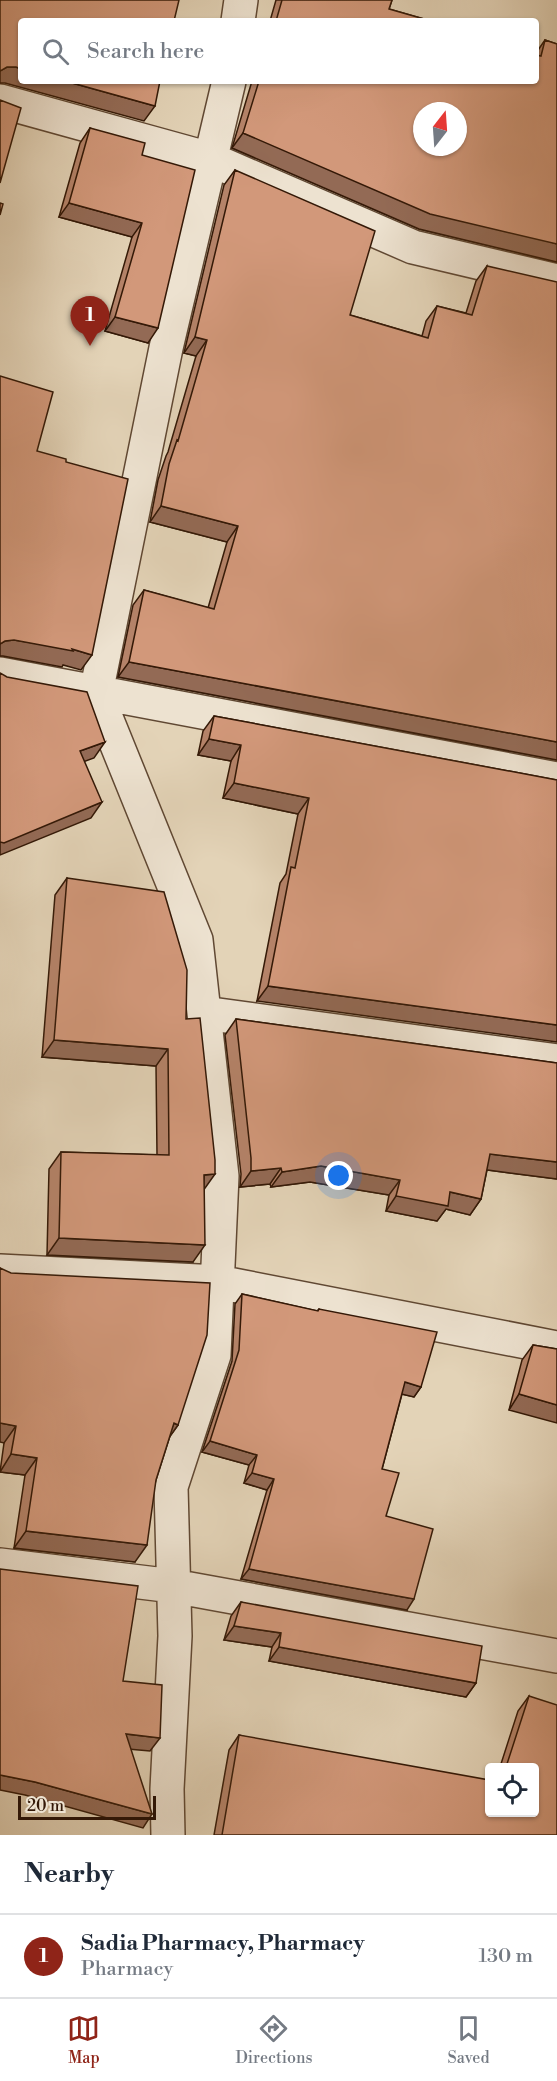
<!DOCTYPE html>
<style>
:root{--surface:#fff;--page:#f6f6f7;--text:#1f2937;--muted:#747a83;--line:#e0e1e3;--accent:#8f2418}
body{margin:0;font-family:"Libre Bodoni",serif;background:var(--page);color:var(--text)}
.controls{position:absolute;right:18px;bottom:18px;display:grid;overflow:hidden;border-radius:6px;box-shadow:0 2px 4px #0004}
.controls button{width:54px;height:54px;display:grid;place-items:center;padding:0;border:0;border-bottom:2px solid var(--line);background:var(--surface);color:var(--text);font:30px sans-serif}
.compass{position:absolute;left:413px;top:102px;width:54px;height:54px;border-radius:50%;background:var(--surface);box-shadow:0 2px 4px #0004;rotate:17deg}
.scale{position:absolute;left:18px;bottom:15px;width:138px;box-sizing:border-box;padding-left:6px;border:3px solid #341907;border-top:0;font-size:16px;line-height:21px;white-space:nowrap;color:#341907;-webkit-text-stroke:4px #ede2d0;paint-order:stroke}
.you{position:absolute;left:339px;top:1176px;width:21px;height:21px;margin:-15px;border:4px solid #fff;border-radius:50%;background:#1a73e8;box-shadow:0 0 0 9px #1a73e833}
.badge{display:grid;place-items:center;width:39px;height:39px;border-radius:50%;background:var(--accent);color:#fff;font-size:20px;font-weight:700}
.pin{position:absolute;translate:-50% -50px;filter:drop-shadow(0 2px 3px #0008)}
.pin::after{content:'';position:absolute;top:32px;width:21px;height:18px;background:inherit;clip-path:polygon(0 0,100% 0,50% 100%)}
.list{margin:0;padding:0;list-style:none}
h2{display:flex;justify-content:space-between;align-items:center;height:78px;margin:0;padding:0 24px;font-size:26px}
h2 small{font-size:20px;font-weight:400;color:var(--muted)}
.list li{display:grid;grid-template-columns:39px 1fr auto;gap:18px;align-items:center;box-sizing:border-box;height:84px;padding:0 24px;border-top:2px solid var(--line)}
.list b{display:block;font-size:22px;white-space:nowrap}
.list p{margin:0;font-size:20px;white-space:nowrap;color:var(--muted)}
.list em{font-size:20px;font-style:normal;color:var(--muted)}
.icon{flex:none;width:33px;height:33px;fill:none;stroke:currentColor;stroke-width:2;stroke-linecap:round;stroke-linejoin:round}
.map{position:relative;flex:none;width:557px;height:1835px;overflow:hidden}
.search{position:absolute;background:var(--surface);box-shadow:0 2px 4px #0004;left:18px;right:18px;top:18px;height:66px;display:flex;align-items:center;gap:15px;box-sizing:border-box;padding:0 21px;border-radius:6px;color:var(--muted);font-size:22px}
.sheet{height:162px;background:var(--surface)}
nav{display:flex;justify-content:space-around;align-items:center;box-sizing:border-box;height:84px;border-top:2px solid var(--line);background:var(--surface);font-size:16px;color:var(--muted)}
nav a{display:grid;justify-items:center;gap:3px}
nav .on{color:var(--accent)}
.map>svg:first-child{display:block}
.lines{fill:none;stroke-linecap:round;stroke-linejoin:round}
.minor-casing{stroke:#604833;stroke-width:36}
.minor{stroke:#ede2d0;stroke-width:33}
.wall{fill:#b58369;stroke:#341907;stroke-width:1.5;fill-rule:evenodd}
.shaded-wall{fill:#936a55;stroke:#341907;stroke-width:1.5}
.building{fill:#d2987a;stroke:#341907;stroke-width:1.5;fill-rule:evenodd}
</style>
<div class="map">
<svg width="557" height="1835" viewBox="0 0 557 1835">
<rect width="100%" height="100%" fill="#e3d3b7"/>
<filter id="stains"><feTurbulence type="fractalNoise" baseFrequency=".00333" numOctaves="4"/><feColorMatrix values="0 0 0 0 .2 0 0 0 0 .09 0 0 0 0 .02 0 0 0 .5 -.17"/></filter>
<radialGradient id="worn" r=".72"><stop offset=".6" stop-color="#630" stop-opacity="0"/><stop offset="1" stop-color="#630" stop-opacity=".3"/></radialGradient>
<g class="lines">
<defs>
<path id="minor" d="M238 21 241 0
M0 101 210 159 413 247 557 281
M0 674 557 779
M204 1013 557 1061
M0 1271 218 1282 557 1348
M0 1565 173 1586 557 1656
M168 1835 167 1789 175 1636 171 1487 214 1355 222 1176 196 940 96 693 166 348 229 81"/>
</defs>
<use href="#minor" class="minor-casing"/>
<use href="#minor" class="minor"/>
</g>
<path class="wall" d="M276 0H392L389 9 431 21H270Z
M545 40 557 44V262L419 229 232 148 252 81H536V53ZM422 111H458V147H422Z
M90 128 142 155 148 343 105 331 132 237 59 217 80 143Z
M235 170 350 315 422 336 426 321 437 306 466 313 476 281 487 266 557 760 118 677 133 605 144 590 208 608 227 542 150 522 158 480 166 456 168 452 196 356 184 353 224 185Z
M214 716 557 780 257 1001 280 883 286 874 298 814 223 798 231 761 198 755 203 731Z
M67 878 186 1019 204 1188 193 1262 47 1255 49 1169 61 1152 157 1155 156 1066 42 1057 55 895Z
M236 1019 557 1063V1179L487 1170 481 1199 470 1215 446 1209 437 1221 386 1211 389 1195 310 1182 271 1187 270 1184 240 1187 241 1174 225 1035Z
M0 1268 178 1425 170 1436 156 1480 135 1562 14 1548 25 1475 0 1472 4 1443Z
M242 1294 317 1311 319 1309 421 1387 414 1397 402 1394 382 1469 386 1516 407 1610 241 1579 267 1490 244 1483 249 1465 202 1452 232 1361 235 1304Z
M533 1345 557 1349 509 1410 522 1360Z
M241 1602 476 1683 466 1697 269 1661 272 1647 224 1640 231 1616Z
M529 1696 557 1835H214L229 1750 239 1735 489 1812 534 1767H500L518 1711Z"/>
<path class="shaded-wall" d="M7 67H16L21 69V81H65L155 106 144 121 5 83H0V71Z
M243 133 557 244V262L419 229 232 148Z
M69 203 142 223 132 237 59 217Z
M115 317 158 328 148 343 105 331Z
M195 337 207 340 196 356 184 353Z
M161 506 238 526 227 542 150 522Z
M14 640 72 649 92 655 81 670 63 665 62 667 3 656H0V644L5 641Z
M129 662 557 742V760L118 677Z
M209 739 241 745 231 761 198 755Z
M105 742 94 758 69 767 80 751Z
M234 783 309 798 298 814 223 798Z
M102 802 91 818 0 855V842Z
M268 986 557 1025V1042L257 1001Z
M54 1040 168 1049 156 1066 42 1057Z
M490 1154 557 1162V1179L480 1169Z
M321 1166 400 1180 389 1195 310 1182 271 1187 282 1172Z
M281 1168 270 1184 240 1187 251 1171Z
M215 1174 203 1191 204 1175Z
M450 1192 481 1199 470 1215 446 1209 437 1221 386 1211 396 1196Z
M59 1238 205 1245 193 1262 47 1255Z
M405 1382 421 1387 414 1397 397 1393Z
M519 1394 557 1405V1423L509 1410Z
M0 1423 16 1426 4 1443 0 1442Z
M174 1423 178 1425 166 1442Z
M210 1441 257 1455 249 1465 202 1452Z
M11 1454 37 1458 25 1475 0 1472Z
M252 1473 274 1479 267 1490 244 1483Z
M26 1531 147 1545 135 1562 14 1548Z
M249 1569 414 1599 407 1610 241 1579Z
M234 1626 281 1633 272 1647 224 1640Z
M279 1647 476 1683 466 1697 269 1661Z
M126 1734 160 1738 150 1751 117 1748Z
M0 1775 35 1782 152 1814 143 1828 25 1795 0 1790Z"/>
<path class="building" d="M0 0H179L174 21H21V69L16 67H7L0 71Z
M282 0H392L389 9 431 21H276Z
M545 40 557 44V244L430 214 243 133 259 81H536V55L541 56ZM422 111H458V147H422Z
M65 81H160L155 106Z
M0 100 21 108 0 183Z
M90 128 145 143 142 155 195 170 158 328 115 317 142 223 69 203Z
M235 170 375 231 350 315 428 338 437 306 472 315 487 266 557 282V742L129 662 144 590 214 609 238 526 161 506 169 464 177 440 178 441 207 340 195 337Z
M0 203 3 204 0 215Z
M0 376 53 392 37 451 66 459V462L128 479 92 655 72 649 73 651 14 640 5 641 0 644Z
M0 673 7 677 87 692 105 742 80 751 102 802 4 843 0 842Z
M214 716 557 780V1025L268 986 291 867 295 868 309 798 234 783 241 745 209 739Z
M67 878 164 892 187 970 186 1019 200 1018 215 1160V1174L204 1175 205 1245 59 1238 61 1152 169 1155 168 1049 54 1040Z
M236 1019 557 1063V1162L490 1154 481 1199 450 1192 448 1206 396 1196 400 1180 321 1166 282 1172 281 1168 251 1171V1158Z
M0 1268 11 1273 210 1283 207 1335 178 1425 174 1423 156 1480 147 1545 26 1531 37 1458 11 1454 16 1426 0 1423Z
M242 1294 318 1311 319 1309 437 1332 421 1387 405 1382 382 1469 399 1473 386 1516 433 1529 414 1599 249 1569 274 1479 252 1473 257 1455 210 1441 239 1350Z
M533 1345 557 1349V1405L519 1394Z
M0 1569 138 1586 123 1681 162 1685 160 1738 126 1734 152 1814 35 1782 0 1775Z
M241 1602 482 1646 476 1683 279 1647 281 1633 234 1626Z
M529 1696 557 1705V1835H222L239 1735 489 1780V1812H534V1767H506Z"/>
<rect width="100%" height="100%" filter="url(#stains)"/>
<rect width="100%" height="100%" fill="url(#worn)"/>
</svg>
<div class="controls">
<button><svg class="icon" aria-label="locate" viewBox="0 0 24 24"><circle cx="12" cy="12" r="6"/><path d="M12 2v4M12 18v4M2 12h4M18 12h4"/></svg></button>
</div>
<svg class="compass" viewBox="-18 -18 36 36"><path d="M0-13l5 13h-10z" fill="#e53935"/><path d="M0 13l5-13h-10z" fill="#747a83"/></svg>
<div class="scale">20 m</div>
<div class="you"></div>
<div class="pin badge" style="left:90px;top:346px">1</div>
<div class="search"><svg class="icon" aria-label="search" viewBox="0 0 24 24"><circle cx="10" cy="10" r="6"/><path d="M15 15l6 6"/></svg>Search here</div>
</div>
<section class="sheet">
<h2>Nearby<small></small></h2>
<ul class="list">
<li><span class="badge">1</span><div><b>Sadia Pharmacy, Pharmacy</b><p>Pharmacy</p></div><em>130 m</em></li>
</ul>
</section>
<nav>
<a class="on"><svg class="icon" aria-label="map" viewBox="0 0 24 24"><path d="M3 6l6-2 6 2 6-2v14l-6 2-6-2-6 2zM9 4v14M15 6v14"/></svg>Map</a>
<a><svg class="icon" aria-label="directions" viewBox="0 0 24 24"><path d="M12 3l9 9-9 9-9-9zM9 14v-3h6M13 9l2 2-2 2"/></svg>Directions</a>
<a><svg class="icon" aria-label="saved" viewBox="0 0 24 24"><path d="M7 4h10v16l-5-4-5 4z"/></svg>Saved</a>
</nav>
